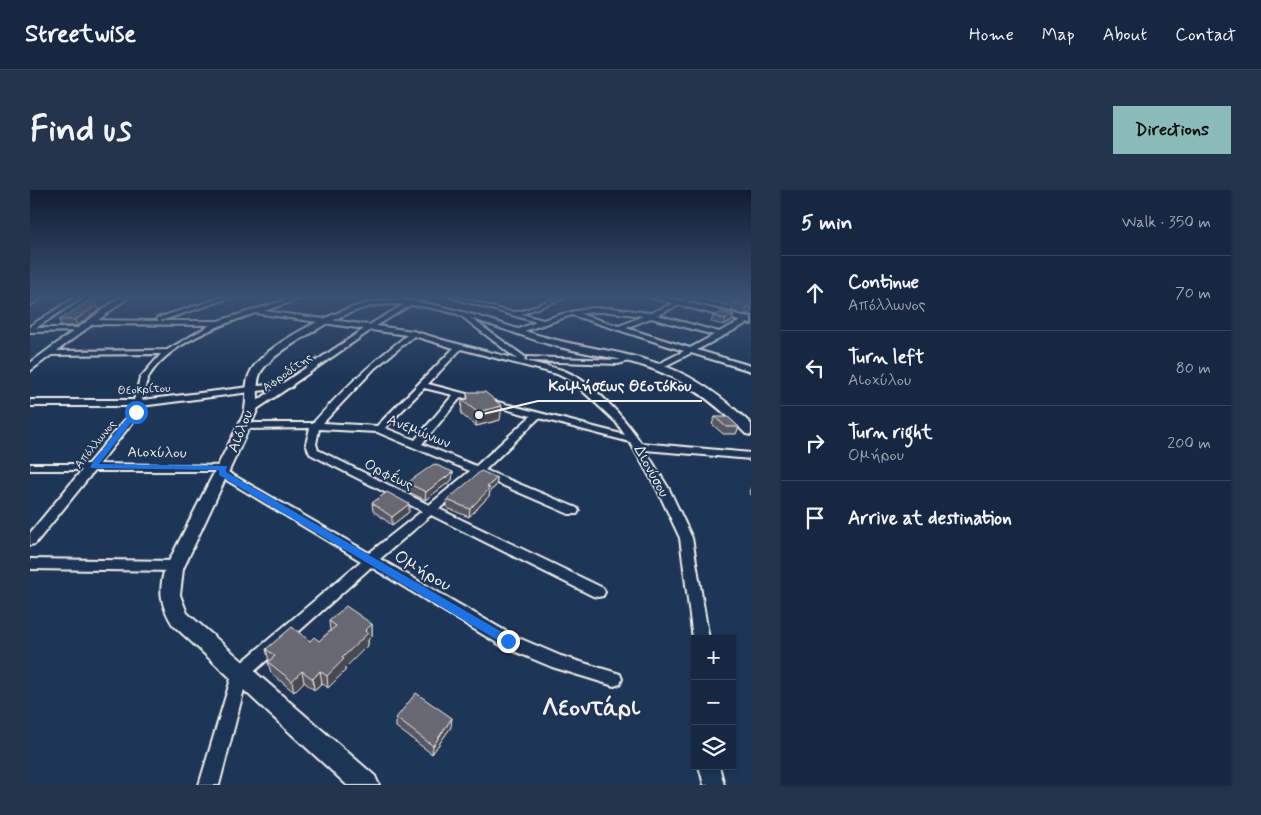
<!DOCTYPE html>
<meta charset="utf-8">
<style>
:root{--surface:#162841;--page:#23344c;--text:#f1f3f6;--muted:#9ea6b1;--line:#35445a;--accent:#8bbbb9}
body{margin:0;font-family:Mynerve,sans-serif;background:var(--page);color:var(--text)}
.controls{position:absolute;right:15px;bottom:15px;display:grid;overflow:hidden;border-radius:0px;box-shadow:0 1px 4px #0004}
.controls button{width:45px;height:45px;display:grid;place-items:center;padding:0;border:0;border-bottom:1px solid var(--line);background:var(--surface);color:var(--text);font:25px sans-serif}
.stop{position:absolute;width:15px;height:15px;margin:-11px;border:4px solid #1a73e8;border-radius:50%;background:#fff}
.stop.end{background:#1a73e8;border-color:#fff;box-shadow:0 1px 5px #0008}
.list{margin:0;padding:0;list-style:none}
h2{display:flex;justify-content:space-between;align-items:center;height:65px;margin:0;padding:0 20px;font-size:21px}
h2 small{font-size:16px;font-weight:400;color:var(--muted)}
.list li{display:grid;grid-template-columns:32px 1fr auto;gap:15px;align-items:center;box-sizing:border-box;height:75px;padding:0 20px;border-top:1px solid var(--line)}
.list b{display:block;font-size:19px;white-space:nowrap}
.list p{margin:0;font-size:16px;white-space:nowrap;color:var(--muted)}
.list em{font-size:16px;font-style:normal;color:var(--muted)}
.icon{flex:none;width:28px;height:28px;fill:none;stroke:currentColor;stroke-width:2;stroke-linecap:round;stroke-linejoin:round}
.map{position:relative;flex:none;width:721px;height:595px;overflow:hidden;border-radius:0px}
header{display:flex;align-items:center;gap:30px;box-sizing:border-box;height:70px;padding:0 25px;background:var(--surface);border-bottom:1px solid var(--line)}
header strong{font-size:24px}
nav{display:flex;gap:28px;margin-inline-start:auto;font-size:18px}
.intro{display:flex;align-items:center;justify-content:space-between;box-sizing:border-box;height:120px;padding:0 30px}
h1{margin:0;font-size:35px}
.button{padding:12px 22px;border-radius:0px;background:var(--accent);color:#111;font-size:18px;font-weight:700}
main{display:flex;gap:30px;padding:0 30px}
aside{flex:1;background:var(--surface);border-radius:0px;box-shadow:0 1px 4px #0004}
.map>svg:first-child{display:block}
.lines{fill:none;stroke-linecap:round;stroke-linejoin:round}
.street-casing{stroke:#f4f1e8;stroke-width:4}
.secondary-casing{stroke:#f4f1e8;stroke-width:4}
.street{fill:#1d3557;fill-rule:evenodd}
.secondary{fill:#1d3557;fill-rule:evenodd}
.wall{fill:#595962;stroke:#f4f1e8}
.shaded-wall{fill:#494950;stroke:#f4f1e8}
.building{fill:#686872;stroke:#f4f1e8}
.route{fill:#1a73e8}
.labels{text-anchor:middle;stroke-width:4;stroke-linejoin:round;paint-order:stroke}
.far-street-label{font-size:12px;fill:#f4f1e8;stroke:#1d3557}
.street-label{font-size:15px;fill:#f4f1e8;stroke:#1d3557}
.near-street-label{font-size:18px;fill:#f4f1e8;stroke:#1d3557}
.near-district-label{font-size:24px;font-weight:bold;fill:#f4f1e8;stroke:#1d3557}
.leader{fill:none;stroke:#f4f1e8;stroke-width:2}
.callout-dot{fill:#f4f1e8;stroke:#1d3557;stroke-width:2}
.callout-label{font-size:16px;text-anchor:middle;font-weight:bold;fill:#f4f1e8;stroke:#1d3557;stroke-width:4;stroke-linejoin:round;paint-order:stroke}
</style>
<header>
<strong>Streetwise</strong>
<nav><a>Home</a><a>Map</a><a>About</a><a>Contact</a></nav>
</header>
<div class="intro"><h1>Find us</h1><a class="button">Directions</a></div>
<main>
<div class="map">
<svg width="721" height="595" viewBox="0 0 721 595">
<rect width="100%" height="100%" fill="#1d3557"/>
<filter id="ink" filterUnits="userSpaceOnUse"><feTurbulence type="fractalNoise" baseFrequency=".02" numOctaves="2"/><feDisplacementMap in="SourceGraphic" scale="10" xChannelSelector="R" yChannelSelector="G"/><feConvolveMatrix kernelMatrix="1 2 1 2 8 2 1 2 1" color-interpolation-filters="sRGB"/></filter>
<g filter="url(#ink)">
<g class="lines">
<defs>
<path id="street" d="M6 107H13L0 115V110Z
M46 107H53L6 138H52L54 139V141L0 142V136Z
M194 107H203L130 131H188L265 107H274L234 121 339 135 380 111 383 113 382 114 346 136 383 141 416 151 487 169 430 125V123L432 122 495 167 494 171C507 174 520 176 532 180 561 190 595 228 611 253L721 263V269L615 260 639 299 662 348 679 449H665V452L663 449 650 348 627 299 600 252 509 228 455 280 547 318 549 321 547 324H539L449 285 409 319 573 398 575 402 573 406 568 407 563 406 401 325 350 369 484 446 531 466 590 484 592 489 590 494 584 496 522 477 472 456 341 377 217 488 189 595H169L204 479 331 371 188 285V281H64L5 354 0 355V343L52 280H0V274H58L100 224 102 216H0V210H104L110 188 131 164 20 165 16 163 20 161 137 160 180 135 61 134 58 132 61 130 128 131 127 128ZM226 123 334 139 253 193 112 210C114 203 115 194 118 188 136 154 192 134 226 123ZM341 140 377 145C341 173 313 199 283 233H213L208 236 213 239 280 238 276 254 280 264 392 321 339 363 196 281 199 278 198 276 69 274 107 227 111 216 244 199 216 219 221 222 224 221 258 198 262 197 263 194ZM384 146 424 158 347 236 293 233 345 178ZM431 159 527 184 543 192 586 232 595 245 398 194ZM394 198 423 205 385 250 355 238ZM431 207 501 226 446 276 392 254ZM289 239 347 242 440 281 399 315 288 260 286 254Z
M420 107C442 107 462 120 484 122 497 123 519 107 536 107L492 124 513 130 536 123 562 118H581L620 123 660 107H668L627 125 689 142 721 126V131L667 160 721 176V181L661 163 629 179 625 177 626 175 654 161 542 125 488 143 486 142V140L506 132ZM562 122H581L613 126 589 136 550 124ZM621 128 684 145 660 158 596 138Z
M497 167 588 170 598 168 602 170 588 174 500 171H497Z
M0 369 146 371 151 373 153 376 151 379 146 381 0 379Z
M669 576H689L694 595H674Z"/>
<path id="secondary" d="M90 107H99L0 181V173Z
M620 107H634L721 128V134Z
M372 110C421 115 464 132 511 146 552 158 597 161 637 177 669 189 696 210 721 234V245L716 244C687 214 654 188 614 176 582 166 549 163 518 154 464 138 407 109 349 115 324 118 298 132 276 146 264 153 236 170 230 184 225 195 230 209 227 221L153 379 150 405 157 423 345 586 349 595H317L143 435C131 416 128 400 135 379L213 226C219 212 213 195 221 181 236 154 304 121 334 114 347 111 359 110 372 110Z"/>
</defs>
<use href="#street" class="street-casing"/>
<use href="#secondary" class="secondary-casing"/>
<use href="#street" class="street"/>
<use href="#secondary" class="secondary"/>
</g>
<path class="wall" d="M672 107H721V122L715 125 701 121 703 117 672 109Z
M69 120 47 136H31L29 130Z
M683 126 702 131 694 135 681 132Z
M437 202 470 230 446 236 431 224 432 210 437 209Z
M685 227 709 237 706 244H693L682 234Z
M721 265V274L718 271Z
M423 282 422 290 395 310 377 301V293Z
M467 288 466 296 460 301 459 306 439 327 417 318V310Z
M721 297V305L719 302Z
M342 313 379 322 362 335 343 321Z
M299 431 342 434V446L338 450V455L315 478V481L298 498 292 493 284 500 274 492 264 502 241 483 238 472 239 471 236 459 280 451H289L300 441Z
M366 528 421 537 402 564 366 537Z"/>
<path class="shaded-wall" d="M67 115 69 120 47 136 45 130Z
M721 116V122L715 125 718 117Z
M704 125 702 131 694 135 696 129Z
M472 216 470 230 446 236 447 222Z
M423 282 422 290 395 310 396 302Z
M467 288 466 296 460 301 459 306 439 327 440 319 457 297Z
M379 314V322L362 335V327Z
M342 434V446L338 450V455L315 478V481L298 498 297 486 335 441Z
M272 481 274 492 264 502 262 491Z
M290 481 292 493 284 500 283 489Z
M422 528 421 537 402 564 403 556Z"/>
<path class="building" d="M693 107H721V116L718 117 704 114 710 111Z
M63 108 67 115 45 130H29Z
M691 122 704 125 696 129 683 126Z
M437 202H455L472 216 447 222 432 210 438 209Z
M685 227H698L709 237H696Z
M404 274 423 282 396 302 377 293Z
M451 281 467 288 457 297 460 298 440 319 417 310Z
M357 302 379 314 362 327 342 313Z
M316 416 342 434 335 441 338 443 312 468 314 469 297 486 290 481 283 489 272 481 262 491 238 472 245 466 236 459 262 437 280 451 284 447 289 451 306 436 299 431Z
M386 503 422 528 403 556 366 528Z"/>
</g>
<linearGradient id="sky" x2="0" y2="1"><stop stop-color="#101d30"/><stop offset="0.56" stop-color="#3a5174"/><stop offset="1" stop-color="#3a5174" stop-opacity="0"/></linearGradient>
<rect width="721" height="190" fill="url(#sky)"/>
<path class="route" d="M103 220 109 222 69 274 197 276 196 282 482 448 483 451 482 454H474L189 285V280L61 278V275Z"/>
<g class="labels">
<g class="far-street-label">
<text transform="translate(257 182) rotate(-35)" y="4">Αφροδίτης</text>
<text transform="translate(114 199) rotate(-3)" y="4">Θεοκρίτου</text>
<text transform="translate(65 254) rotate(-51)" y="4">Απόλλωνος</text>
</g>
<g class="street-label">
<text transform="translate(210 241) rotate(-68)" y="5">Αιόλου</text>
<text transform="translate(389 241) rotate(22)" y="5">Ανεμώνων</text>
<text transform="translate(127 262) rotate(1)" y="5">Αιοχύλου</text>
<text transform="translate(622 281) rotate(61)" y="5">Διονύσου</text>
<text transform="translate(359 284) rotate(26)" y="5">Ορφέως</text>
</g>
<g class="near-street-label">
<text transform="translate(393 380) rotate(31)" y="6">Ομήρου</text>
</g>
<g class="near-district-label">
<text x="561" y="525">Λεοντάρι</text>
</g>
</g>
<path class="leader" d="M449 225L508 211H672"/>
<circle class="callout-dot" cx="449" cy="225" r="5"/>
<g class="callout-label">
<text x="590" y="201">Κοιμήσεως Θεοτόκου</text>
</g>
</svg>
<div class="controls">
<button>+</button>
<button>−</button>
<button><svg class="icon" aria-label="layers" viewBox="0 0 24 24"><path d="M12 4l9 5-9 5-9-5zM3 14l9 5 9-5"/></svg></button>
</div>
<div class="stop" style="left:106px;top:222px"></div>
<div class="stop end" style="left:478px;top:451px"></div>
</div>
<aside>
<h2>5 min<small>Walk · 350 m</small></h2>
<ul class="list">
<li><svg class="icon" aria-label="ahead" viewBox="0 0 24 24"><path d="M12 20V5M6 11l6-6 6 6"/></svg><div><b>Continue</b><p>Απόλλωνος</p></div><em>70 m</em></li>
<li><svg class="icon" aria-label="left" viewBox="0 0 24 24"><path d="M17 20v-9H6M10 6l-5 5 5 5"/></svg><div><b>Turn left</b><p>Αιοχύλου</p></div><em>80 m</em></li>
<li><svg class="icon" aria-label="right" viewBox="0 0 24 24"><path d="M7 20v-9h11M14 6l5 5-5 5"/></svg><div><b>Turn right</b><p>Ομήρου</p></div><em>200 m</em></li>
<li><svg class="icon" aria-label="arrive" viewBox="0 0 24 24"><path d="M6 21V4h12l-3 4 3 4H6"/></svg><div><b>Arrive at destination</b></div></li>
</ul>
</aside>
</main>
